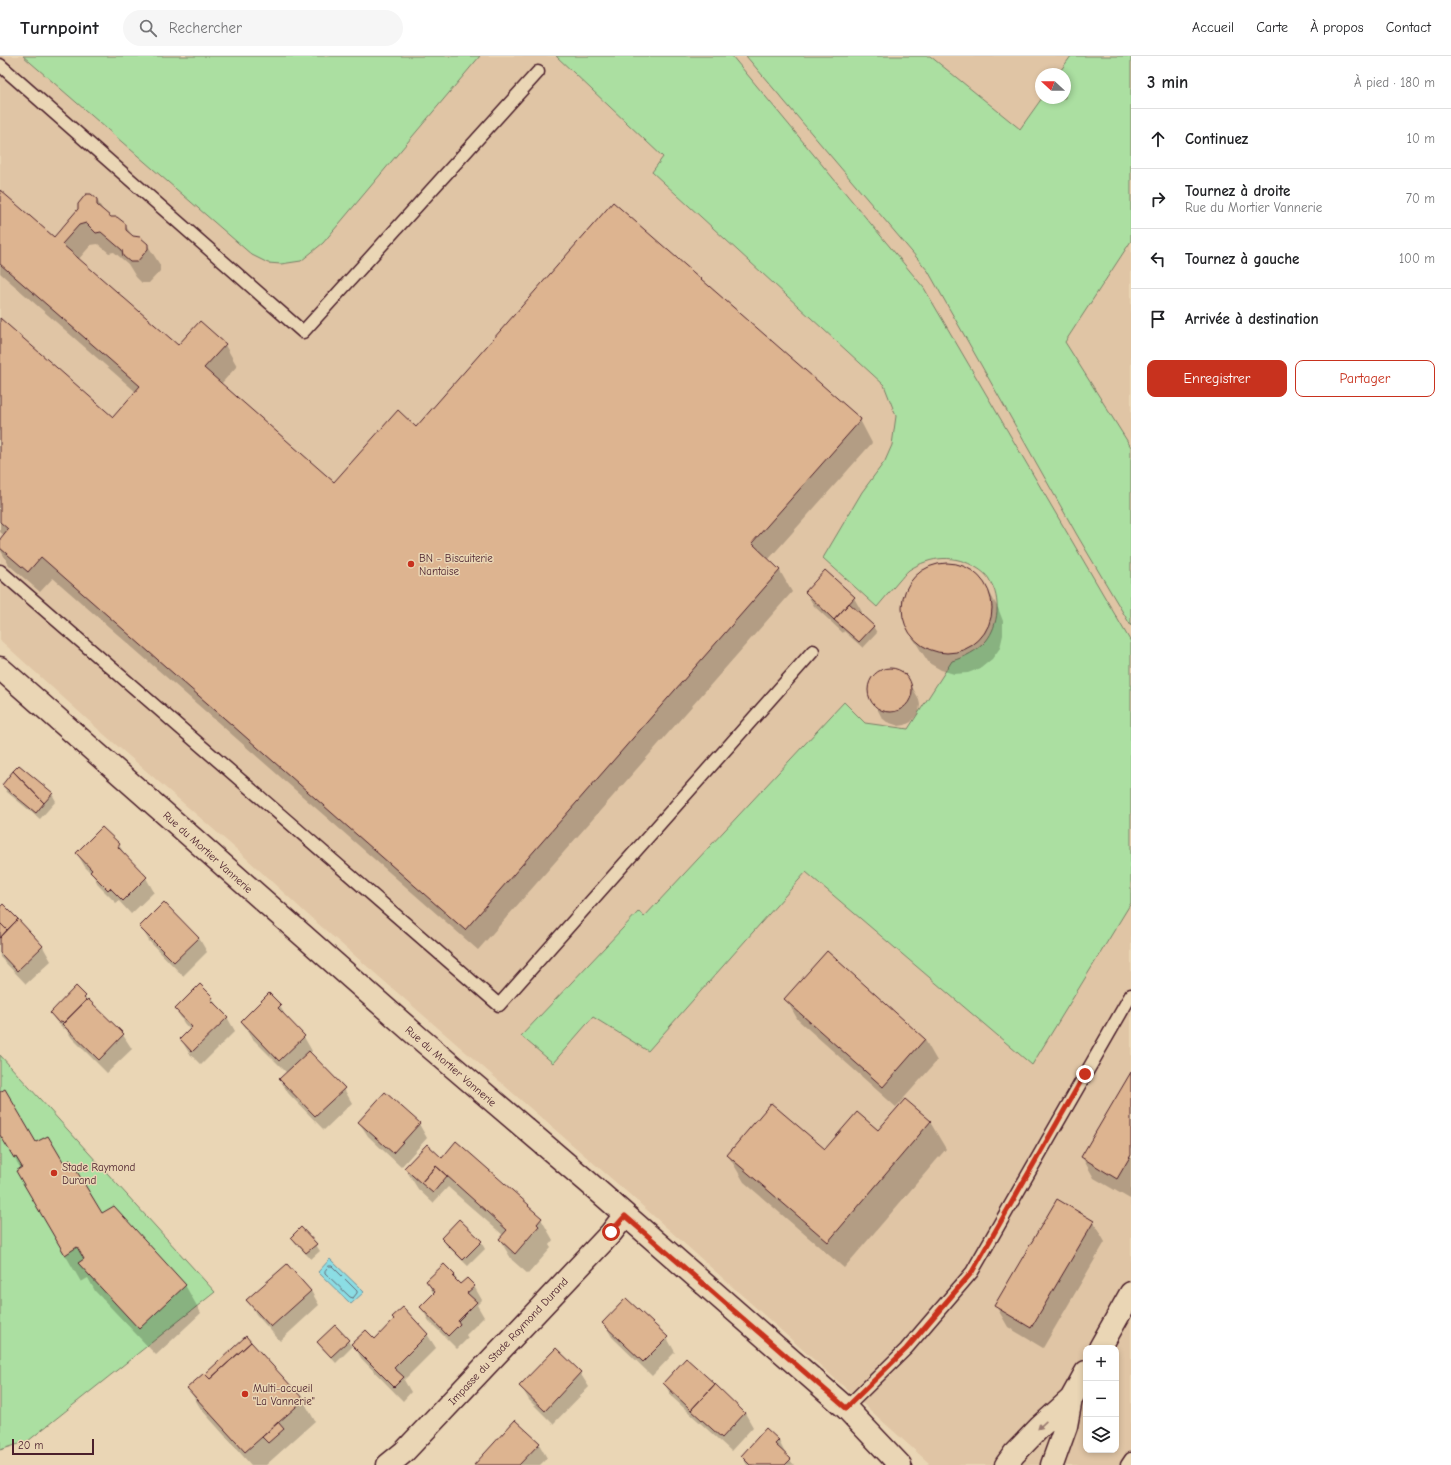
<!DOCTYPE html>
<html lang="fr">
<meta charset="utf-8">
<style>
:root{--surface:#fff;--page:#f6f6f6;--text:#202124;--muted:#757577;--line:#e0e0e0;--accent:#c8321e}
body{margin:0;font-family:"Comic Neue",sans-serif;background:var(--page);color:var(--text)}
.controls{position:absolute;right:12px;bottom:12px;display:grid;overflow:hidden;border-radius:8px;box-shadow:0 2px 6px #0003}
.controls button{width:36px;height:36px;display:grid;place-items:center;padding:0;border:0;border-bottom:1px solid var(--line);background:var(--surface);color:var(--text);font:20px sans-serif}
.compass{position:absolute;left:1035px;top:12px;width:36px;height:36px;border-radius:50%;background:var(--surface);box-shadow:0 2px 6px #0003;rotate:291deg}
.scale{position:absolute;left:12px;bottom:10px;width:82px;box-sizing:border-box;padding-left:4px;border:2px solid #4a1f2b;border-top:0;font-size:11px;line-height:14px;white-space:nowrap;color:#4a1f2b;-webkit-text-stroke:3px #ead6b5;paint-order:stroke}
.stop{position:absolute;width:12px;height:12px;margin:-9px;border:3px solid #c8321e;border-radius:50%;background:#fff}
.stop.end{background:#c8321e;border-color:#fff;box-shadow:0 1px 4px #0008}
.list{margin:0;padding:0;list-style:none}
h2{display:flex;justify-content:space-between;align-items:center;height:52px;margin:0;padding:0 16px;font-size:17px}
h2 small{font-size:13px;font-weight:400;color:var(--muted)}
.list li{display:grid;grid-template-columns:26px 1fr auto;gap:12px;align-items:center;box-sizing:border-box;height:60px;padding:0 16px;border-top:1px solid var(--line)}
.list b{display:block;font-size:15px;white-space:nowrap}
.list p{margin:0;font-size:13px;white-space:nowrap;color:var(--muted)}
.list em{font-size:13px;font-style:normal;color:var(--muted)}
.actions{display:flex;gap:8px;padding:12px 16px}
.actions a{flex:1;padding:9px 0;border:1px solid var(--accent);border-radius:8px;text-align:center;font-size:14px;color:var(--accent)}
.actions .main{background:var(--accent);color:#fff}
.icon{flex:none;width:22px;height:22px;fill:none;stroke:currentColor;stroke-width:2;stroke-linecap:round;stroke-linejoin:round}
.map{position:relative;flex:none;width:1131px;height:1409px;overflow:hidden}
header{display:flex;align-items:center;gap:24px;box-sizing:border-box;height:56px;padding:0 20px;background:var(--surface);border-bottom:1px solid var(--line)}
header strong{font-size:19px}
nav{display:flex;gap:22px;margin-inline-start:auto;font-size:14px}
.search{width:280px;height:36px;background:var(--page);display:flex;align-items:center;gap:10px;box-sizing:border-box;padding:0 14px;border-radius:22px;color:var(--muted);font-size:15px}
main{display:flex}
aside{flex:1;background:var(--surface)}
.map>svg:first-child{display:block}
.built{fill:#e0c5a5;fill-rule:evenodd}
.green{fill:#abdfa1;stroke:#7a7f66}
.water{fill:#8bdde4;stroke:#71919a}
.shadow{fill:#0003}
.lines{fill:none;stroke-linecap:round;stroke-linejoin:round}
.shore{stroke:#646b75;stroke-width:1}
.building{fill:#ddb490;stroke:#4a1f2b}
.service-casing{stroke:#4a1f2b;stroke-width:15}
.minor-casing{stroke:#4a1f2b;stroke-width:25}
.secondary-casing{stroke:#4a1f2b;stroke-width:25}
.service{stroke:#ead6b5;stroke-width:12}
.minor{stroke:#ead6b5;stroke-width:22}
.secondary{stroke:#ead6b5;stroke-width:22}
.oneway{fill:#9a7a70}
.route{stroke:#c8321e;stroke-width:5}
.poi-dot{fill:#c8321e;stroke:#ead6b5;stroke-width:1.5}
.labels{text-anchor:middle;stroke-width:3;stroke-linejoin:round;paint-order:stroke}
.poi-label{font-size:11px;fill:#4a1f2b;stroke:#ead6b5;text-anchor:start}
.street-label{font-size:11px;fill:#4a1f2b;stroke:#ead6b5}
</style>
<header>
<strong>Turnpoint</strong>
<div class="search"><svg class="icon" aria-label="search" viewBox="0 0 24 24"><circle cx="10" cy="10" r="6"/><path d="M15 15l6 6"/></svg>Rechercher</div>
<nav><a>Accueil</a><a>Carte</a><a>À propos</a><a>Contact</a></nav>
</header>
<main>
<div class="map">
<svg width="1131" height="1409" viewBox="0 0 1131 1409">
<rect width="100%" height="100%" fill="#ead6b5"/>
<filter id="ink" filterUnits="userSpaceOnUse"><feTurbulence type="fractalNoise" baseFrequency=".025" numOctaves="2"/><feDisplacementMap in="SourceGraphic" scale="8" xChannelSelector="R" yChannelSelector="G"/><feConvolveMatrix kernelMatrix="1 2 1 2 8 2 1 2 1" color-interpolation-filters="sRGB"/></filter>
<g filter="url(#ink)">
<path class="built" d="M0 0H1131V1409H927L929 1407 628 1137 308 859 235 792 99 674 0 584ZM1041 18H1065V42H1041ZM1086 1292H1116V1394H1086Z"/>
<path class="green" d="M23 0H480L323 187 301 205 281 208 268 207 252 199Z
M556 0H732L924 232 1131 586V847L1032 1009 806 816 648 995 593 961 553 1007 521 980 639 855 644 861 844 646 865 667 908 673 952 605C965 601 977 595 986 585 999 569 1001 542 990 525 988 520 982 515 977 512 955 498 931 500 909 514 905 517 902 522 899 525 892 534 884 542 877 551L823 502 862 436 885 405 892 389 896 360 884 329 652 116 663 101Z
M746 0H930L1020 73 1042 42H1065V18H1058L1071 0H1131V185L1065 286 1131 391V570L1077 479 928 215Z
M0 999 215 1236 28 1385 0 1394Z"/>
<path class="water" d="M330 1203 364 1236 351 1248 318 1216Z"/>
<path class="shadow" d="M0 136 54 183 97 144 104 156 110 162 125 169 133 181 147 188 160 209V215L149 227H142L136 221 128 208 114 196 109 197 98 188 91 189 78 204 178 291 225 289 237 310 221 328 335 427 416 372 860 364 872 387 768 504 780 515 792 536 478 894 53 522 40 536 9 509 0 493V484L4 479 0 476V264L113 362 136 336 0 217Z
M952 508 965 512 977 519 986 530 998 552 1003 565V579L1000 592 992 603 981 612 968 617 954 618 941 614 929 607 921 595 908 574 903 561V547L907 534 914 522 925 513 938 509Z
M806 536 854 542 862 556 860 558 873 570 877 577 863 592 844 575 843 577 814 550Z
M890 613 903 618 907 622 919 643 920 649 919 656 911 666 905 669 899 670 887 666 882 662 871 641 870 628 878 617 884 614Z
M3 729 52 738 56 745 40 763 7 736Z
M119 789 126 800 146 822 154 836 131 858 119 845 116 847 99 830 93 819 85 811 77 797Z
M3 850 43 891 51 905 26 928 0 901V852Z
M141 871 199 882 207 896 183 920 149 885Z
M827 897 925 984 937 1005 896 1051 798 964 786 943Z
M76 931 88 945 123 979 132 993 107 1017 72 982 65 972 64 973 55 964 51 957Z
M212 942 219 953 227 961 235 975 201 1009 189 997 181 983 190 974 184 967 176 953Z
M280 950 287 963 304 981 312 995 310 997 344 1033 352 1047 324 1074 288 1037 280 1023 287 1017 250 980 242 966Z
M1131 1018V1141L1130 1143 1094 1122 1082 1101Z
M0 1037 36 1088 64 1108 102 1158 185 1229 201 1257 156 1299 95 1235 88 1222 81 1226 33 1143 21 1113 0 1078Z
M905 1044 930 1066 946 1093 844 1212 744 1126 728 1099 825 1095 878 1075Z
M359 1066 419 1068 427 1082 401 1111 368 1080Z
M456 1087 528 1150 530 1154 541 1163 553 1184 549 1189 551 1192 528 1218 512 1204 500 1184 504 1180 448 1131 433 1147 418 1133 405 1112 442 1104Z
M459 1164 481 1186 485 1193 468 1210 446 1189 442 1182Z
M1093 1165 1105 1186 1043 1292 1008 1271 996 1250Z
M292 1181 316 1189 320 1195 311 1203 296 1188Z
M454 1219 460 1229 474 1230 482 1244 477 1249 484 1261 466 1279 468 1282 457 1293 429 1265 421 1251 434 1238 427 1226Z
M311 1235 319 1249 280 1285 256 1258 248 1244Z
M393 1261 427 1278 436 1292 404 1324 411 1336 403 1345 361 1302 353 1288 375 1284 395 1264Z
M604 1267 667 1282 675 1296 652 1320 612 1281Z
M348 1285 352 1291 336 1307 323 1293 319 1286Z
M556 1294 580 1317 589 1331 553 1368 529 1344 521 1330Z
M686 1303 745 1357 753 1371 731 1395 672 1341 664 1327Z
M188 1332 303 1344 315 1365 266 1409H251L201 1353Z
M766 1374 779 1385 786 1399 794 1409H747L742 1400Z
M539 1388 547 1402 540 1409H475Z"/>
<g class="lines">
<path class="shore" d="M329 1210H332L357 1235V1237L353 1242 350 1241 325 1217V1215Z"/>
</g>
<path class="building" d="M0 134 54 181 78 153V148L86 138H91L97 143V149L111 161H117L126 168V174L133 180 140 181 148 188V193L137 206H130L123 200 122 194 101 176 96 177 86 167 79 169 62 188 178 289 200 265 226 288 204 312 334 426 398 354 416 371 613 146 861 363 860 365 752 487 780 514 465 874 41 501 28 516 0 492V483L8 473 0 466V262L113 361 140 330 0 208Z
M902 552a45 45 0 1 1 90 0a45 45 0 1 1-90 0Z
M825 514 855 541 834 564 805 536Z
M849 547 874 570 859 586 834 564Z
M868 634a22 22 0 1 1 44 0a22 22 0 1 1-44 0Z
M19 709 53 737 44 747 13 715Z
M13 715 44 747 36 757 2 729Z
M102 771 120 788 118 791 147 821 123 845 110 832 108 834 90 816 92 814 76 797Z
M164 846 199 882 174 906 139 871Z
M3 848 18 863 7 874 0 867V851Z
M18 863 43 890 17 915 0 897V882Z
M0 867 7 874 0 882Z
M827 895 925 983 883 1031 784 943Z
M200 928 213 941 211 944 228 961 192 996 180 983 192 971 175 953Z
M76 930 86 940 84 942 86 944 64 967 62 965 59 967 50 957Z
M269 937 281 949 278 952 305 980 279 1005 241 965Z
M88 943 124 978 99 1004 62 968Z
M309 995 345 1032 315 1060 279 1023Z
M1131 1016V1099L1117 1123 1081 1101Z
M5 1033 36 1086 48 1080 64 1107 70 1104 102 1157 114 1150 186 1229 139 1273 78 1207 84 1203 77 1191 65 1199 16 1115 22 1111 16 1101 14 1102 0 1079V1036Z
M385 1036 420 1067 393 1097 358 1066Z
M905 1043 931 1065 828 1186 727 1099 771 1047 825 1093 857 1056 878 1074Z
M456 1085 529 1149 528 1150 542 1162 537 1168 539 1170 515 1198 499 1183 507 1174 436 1110 421 1127 404 1112 427 1088 442 1102Z
M436 1110 447 1120 433 1137 421 1127Z
M1057 1143 1094 1165 1031 1272 994 1250Z
M459 1163 482 1185 463 1204 441 1182Z
M301 1171 317 1188 306 1197 291 1181Z
M287 1208 311 1235 271 1271 246 1244Z
M444 1208 455 1219 453 1221 460 1228 467 1222 475 1230 467 1237 477 1246 458 1265 460 1268 448 1280 420 1251 435 1236 426 1225Z
M626 1242 668 1281 643 1306 602 1267Z
M403 1251 428 1278 394 1312 404 1321 394 1331 351 1288 366 1274 375 1283 394 1263 392 1261Z
M335 1269 349 1284 331 1301 317 1286Z
M246 1280 251 1286 210 1323 205 1318Z
M251 1286 304 1344 245 1396 187 1332 204 1317 210 1323Z
M556 1292 581 1316 545 1355 519 1330Z
M686 1302 715 1328 691 1354 663 1327Z
M715 1328 745 1357 722 1382 691 1354Z
M515 1364 540 1387 519 1409H474Z
M278 1366 284 1373 268 1387 262 1381Z
M766 1372 779 1384 775 1388 791 1403 785 1409H750L741 1400Z"/>
<g class="lines">
<defs>
<path id="service" d="M0 9 303 276 538 16
M0 515 499 949 813 595
M846 1352 906 1293 972 1216 1131 939
M1127 1409 1131 1403"/>
<path id="minor" d="M0 612 417 980 589 1127 846 1352 900 1409
M388 1409 404 1396 611 1177 625 1159"/>
<path id="secondary" d="M1100 1292 1131 1237
M1006 1409 1014 1398 1040 1371 1071 1343 1086 1316
M1052 1409 1066 1370 1071 1343"/>
</defs>
<use href="#service" class="service-casing"/>
<use href="#minor" class="minor-casing"/>
<use href="#secondary" class="secondary-casing"/>
<use href="#service" class="service"/>
<use href="#minor" class="minor"/>
<use href="#secondary" class="secondary"/>
</g>
<defs><path id="oneway-solid" d="M-6-.8H1V-3.2L6.5 0L1 3.2V.8H-6Z"/></defs>
<use class="oneway" href="#oneway-solid" transform="translate(1042 1369) rotate(137)"/>
</g>
<g class="lines" filter="url(#ink)">
<path class="route" d="M611 1176 625 1160 846 1352 906 1293 972 1216 1085 1018"/>
</g>
<g class="poi-dot">
<circle cx="411" cy="508" r="4"/>
<circle cx="54" cy="1117" r="4"/>
<circle cx="245" cy="1338" r="4"/>
</g>
<g class="labels">
<g class="poi-label">
<text x="419" y="506">BN - Biscuiterie<tspan x="419" dy="13">Nantaise</tspan></text>
<text x="62" y="1115">Stade Raymond<tspan x="62" dy="13">Durand</tspan></text>
<text x="253" y="1336">Multi-accueil<tspan x="253" dy="13">"La Vannerie"</tspan></text>
</g>
<g class="street-label">
<text transform="translate(208 796) rotate(42)" y="4">Rue du Mortier Vannerie</text>
<text transform="translate(451 1010) rotate(41)" y="4">Rue du Mortier Vannerie</text>
<text transform="translate(508 1285) rotate(-47)" y="4">Impasse du Stade Raymond Durand</text>
</g>
</g>
</svg>
<div class="controls">
<button>+</button>
<button>−</button>
<button><svg class="icon" aria-label="layers" viewBox="0 0 24 24"><path d="M12 4l9 5-9 5-9-5zM3 14l9 5 9-5"/></svg></button>
</div>
<svg class="compass" viewBox="-18 -18 36 36"><path d="M0-13l5 13h-10z" fill="#e53935"/><path d="M0 13l5-13h-10z" fill="#757577"/></svg>
<div class="scale">20 m</div>
<div class="stop" style="left:611px;top:1176px"></div>
<div class="stop end" style="left:1085px;top:1018px"></div>
</div>
<aside>
<h2>3 min<small>À pied · 180 m</small></h2>
<ul class="list">
<li><svg class="icon" aria-label="ahead" viewBox="0 0 24 24"><path d="M12 20V5M6 11l6-6 6 6"/></svg><div><b>Continuez</b></div><em>10 m</em></li>
<li><svg class="icon" aria-label="right" viewBox="0 0 24 24"><path d="M7 20v-9h11M14 6l5 5-5 5"/></svg><div><b>Tournez à droite</b><p>Rue du Mortier Vannerie</p></div><em>70 m</em></li>
<li><svg class="icon" aria-label="left" viewBox="0 0 24 24"><path d="M17 20v-9H6M10 6l-5 5 5 5"/></svg><div><b>Tournez à gauche</b></div><em>100 m</em></li>
<li><svg class="icon" aria-label="arrive" viewBox="0 0 24 24"><path d="M6 21V4h12l-3 4 3 4H6"/></svg><div><b>Arrivée à destination</b></div></li>
</ul>
<div class="actions"><a class="main">Enregistrer</a><a>Partager</a></div>
</aside>
</main>
